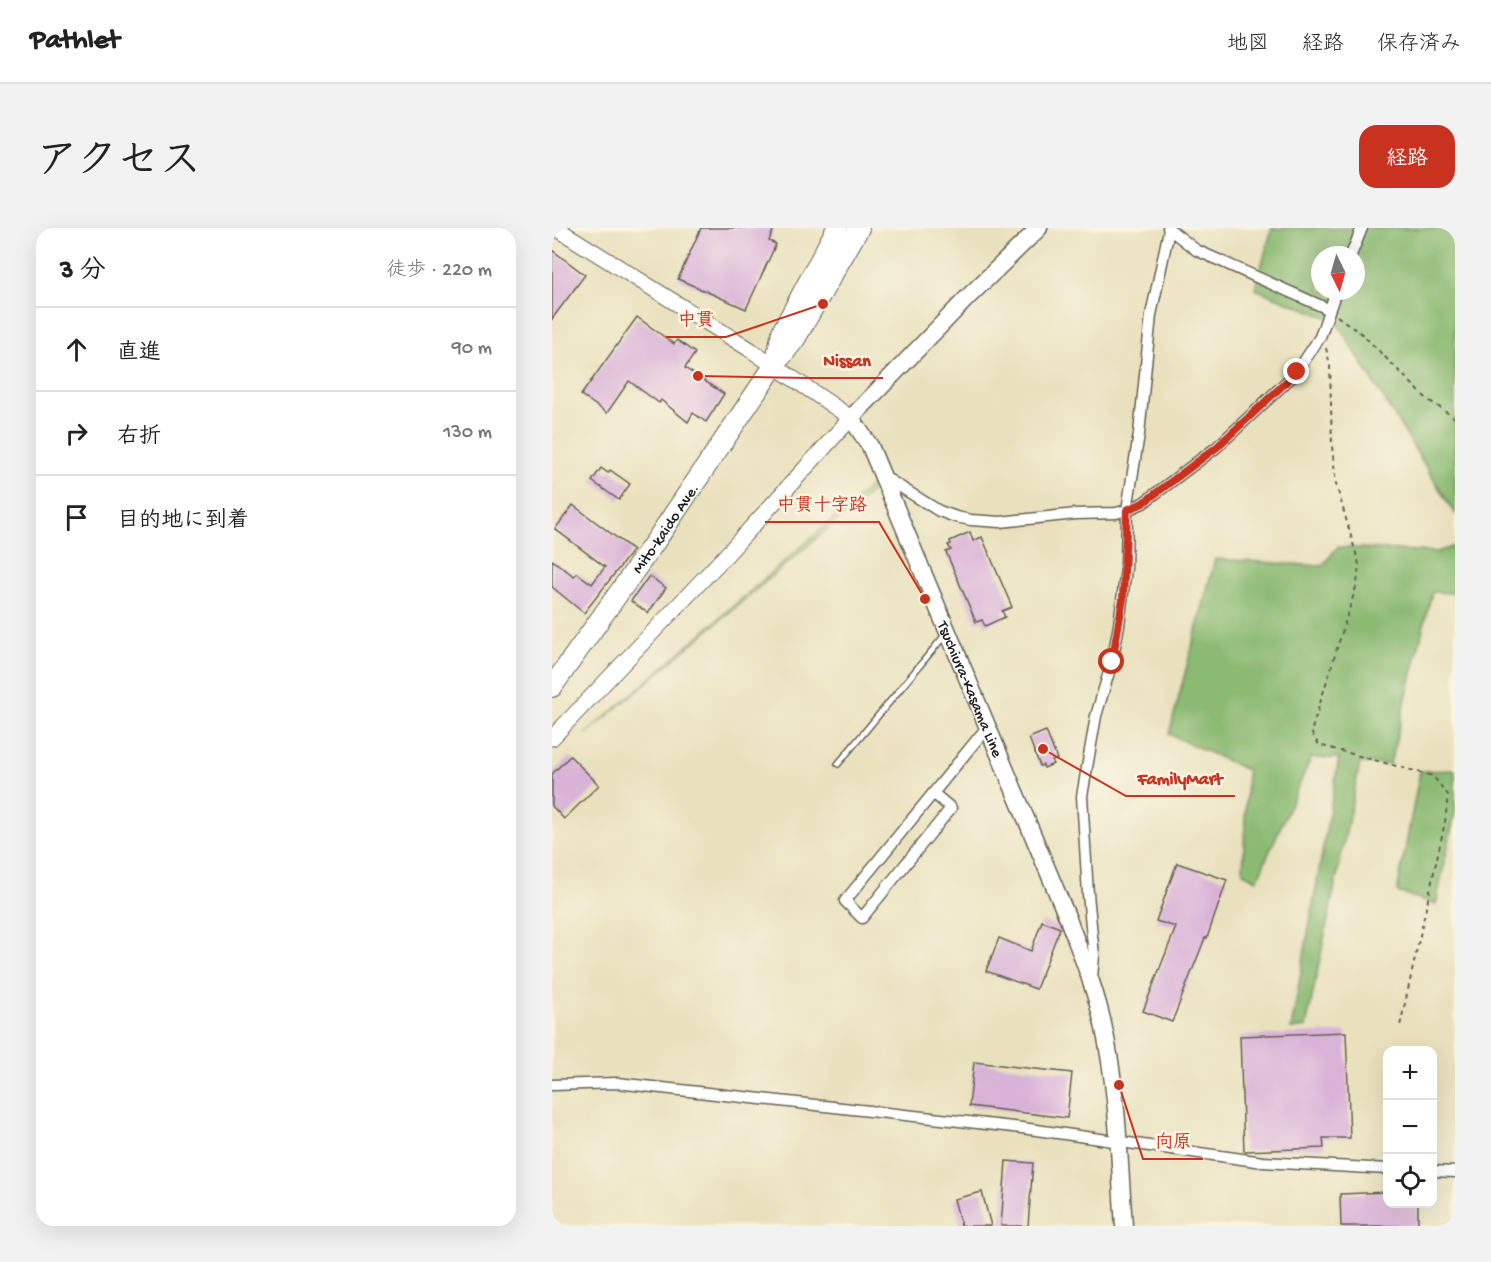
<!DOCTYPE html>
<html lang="ja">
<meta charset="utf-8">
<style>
:root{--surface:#fff;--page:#f2f2f2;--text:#222;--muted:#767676;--line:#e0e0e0;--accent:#c8321e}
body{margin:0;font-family:"Gochi Hand","Klee One",sans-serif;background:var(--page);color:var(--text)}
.controls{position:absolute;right:18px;bottom:18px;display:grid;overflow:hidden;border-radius:12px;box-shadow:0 6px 24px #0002}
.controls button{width:54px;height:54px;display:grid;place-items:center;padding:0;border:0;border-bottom:2px solid var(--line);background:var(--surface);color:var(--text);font:30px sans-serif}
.compass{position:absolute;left:759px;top:18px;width:54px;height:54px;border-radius:50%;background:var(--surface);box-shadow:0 6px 24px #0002;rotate:175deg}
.stop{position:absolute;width:18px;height:18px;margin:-14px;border:4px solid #c8321e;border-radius:50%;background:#fff}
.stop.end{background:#c8321e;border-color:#fff;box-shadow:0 2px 6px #0008}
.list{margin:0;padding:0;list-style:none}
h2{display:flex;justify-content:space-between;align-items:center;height:78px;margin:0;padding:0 24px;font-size:26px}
h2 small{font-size:20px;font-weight:400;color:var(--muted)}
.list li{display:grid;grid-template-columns:39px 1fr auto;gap:18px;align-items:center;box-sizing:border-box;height:84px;padding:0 24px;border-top:2px solid var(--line)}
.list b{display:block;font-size:22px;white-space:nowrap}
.list em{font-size:20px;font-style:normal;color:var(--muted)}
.icon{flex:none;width:33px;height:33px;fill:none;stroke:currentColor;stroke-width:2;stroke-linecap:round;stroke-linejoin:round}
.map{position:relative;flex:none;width:903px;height:998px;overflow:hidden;border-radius:18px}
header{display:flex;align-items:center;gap:36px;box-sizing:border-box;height:84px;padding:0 30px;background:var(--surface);border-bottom:2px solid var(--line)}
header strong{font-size:28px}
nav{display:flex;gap:33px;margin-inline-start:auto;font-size:21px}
.intro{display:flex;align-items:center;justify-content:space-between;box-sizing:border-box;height:144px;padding:0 36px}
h1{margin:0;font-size:42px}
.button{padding:15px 27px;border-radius:18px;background:var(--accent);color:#fff;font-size:21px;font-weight:700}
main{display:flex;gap:36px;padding:0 36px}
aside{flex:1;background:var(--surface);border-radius:18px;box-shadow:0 6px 24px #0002}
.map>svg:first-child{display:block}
.green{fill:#afda85;stroke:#667b50;stroke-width:1.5}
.forest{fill:#8bba72;stroke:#546b47;stroke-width:1.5;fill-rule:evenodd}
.building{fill:#d9b2d8}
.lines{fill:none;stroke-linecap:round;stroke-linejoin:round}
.lane-casing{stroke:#646154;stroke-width:8}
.street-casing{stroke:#646154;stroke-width:13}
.secondary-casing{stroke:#646154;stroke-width:17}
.primary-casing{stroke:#646154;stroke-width:19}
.highway-casing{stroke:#646154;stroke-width:22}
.path{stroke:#646154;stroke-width:2;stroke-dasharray:4.5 4.5;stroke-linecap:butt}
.lane{stroke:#fff;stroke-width:5}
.street{stroke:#fff;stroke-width:10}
.secondary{stroke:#fff;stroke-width:15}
.primary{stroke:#fff;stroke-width:16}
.highway{stroke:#fff;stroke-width:20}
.route{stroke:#c8321e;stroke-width:8}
.labels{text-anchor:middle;stroke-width:5;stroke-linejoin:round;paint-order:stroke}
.street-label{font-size:16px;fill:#1c1c1c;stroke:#fcf5e5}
.leader{fill:none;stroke:#c8321e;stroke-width:2}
.callout-dot{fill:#c8321e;stroke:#fcf5e5;stroke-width:2}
.callout-label{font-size:18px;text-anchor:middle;font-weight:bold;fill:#c8321e;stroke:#fcf5e5;stroke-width:5;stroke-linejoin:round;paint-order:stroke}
</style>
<header>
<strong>Pathlet</strong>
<nav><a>地図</a><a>経路</a><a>保存済み</a></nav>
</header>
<div class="intro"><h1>アクセス</h1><a class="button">経路</a></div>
<main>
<aside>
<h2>3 分<small>徒歩 · 220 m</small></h2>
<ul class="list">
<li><svg class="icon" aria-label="ahead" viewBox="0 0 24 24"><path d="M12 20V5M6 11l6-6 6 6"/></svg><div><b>直進</b></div><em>90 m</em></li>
<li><svg class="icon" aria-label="right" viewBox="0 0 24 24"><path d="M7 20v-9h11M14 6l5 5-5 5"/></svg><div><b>右折</b></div><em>130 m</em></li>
<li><svg class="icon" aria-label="arrive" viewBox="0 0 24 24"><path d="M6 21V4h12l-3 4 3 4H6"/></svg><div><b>目的地に到着</b></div></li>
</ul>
</aside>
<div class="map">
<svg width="903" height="998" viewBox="0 0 903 998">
<rect width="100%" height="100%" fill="#fcf5e5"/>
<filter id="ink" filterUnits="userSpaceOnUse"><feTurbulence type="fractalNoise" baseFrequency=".0167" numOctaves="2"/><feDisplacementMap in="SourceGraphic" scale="12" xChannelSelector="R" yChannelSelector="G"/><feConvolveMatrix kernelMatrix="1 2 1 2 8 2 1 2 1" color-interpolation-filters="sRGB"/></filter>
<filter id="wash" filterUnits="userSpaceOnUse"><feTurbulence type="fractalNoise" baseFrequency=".008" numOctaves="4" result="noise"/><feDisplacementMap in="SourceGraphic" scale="24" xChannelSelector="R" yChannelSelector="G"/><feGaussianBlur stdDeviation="1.35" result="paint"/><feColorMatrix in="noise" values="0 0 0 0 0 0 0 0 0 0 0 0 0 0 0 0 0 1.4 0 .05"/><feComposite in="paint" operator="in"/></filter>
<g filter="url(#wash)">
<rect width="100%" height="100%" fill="#e9e1bd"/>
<path class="green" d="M326 252 319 264 34 506Z"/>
<path class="forest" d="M720 0H903V286L784 93 703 61ZM768 27H804V63H768Z
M903 318V365L880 364 838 536 808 535 754 799 739 801 787 530H759L705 652 691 645 695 542 617 506 663 331 770 338 786 319 885 324Z
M903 542V584L884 676 845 664 868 543Z"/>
<g id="blocks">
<path class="building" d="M149 0H222L217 13 224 16 194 81 126 51Z
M0 22 33 47 0 91Z
M85 89 122 116 125 112 143 125 133 140 172 166 154 194 141 185 136 194 109 172 107 175 77 153 55 185 29 167Z
M49 240 56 245 58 242 78 256 67 272 40 253Z
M21 277 81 322 32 385 0 359V332L22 348 25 345 40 356 53 339 3 301Z
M418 304 421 313 430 309 460 379 450 383 453 389 433 398 430 392 424 394 394 324 399 322 396 317 399 316 398 313Z
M97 348 114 360 96 385 79 373Z
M494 503 505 531 500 533 501 536 492 540 491 537 488 538 477 510Z
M18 528 47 557 12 591 0 578V546Z
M625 635 675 652 655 710H653L620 794 591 783 624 699 604 693Z
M490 693 508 700 484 761 434 743 447 710 479 723Z
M794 804 798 910H771L772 920 692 923 688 808Z
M422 834 520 845 515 890 417 878Z
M454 933 481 935 476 998H449Z
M430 964 439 998H409L402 971Z
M836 964V975H866V998H789L788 966Z"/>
</g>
</g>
<g filter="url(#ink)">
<use href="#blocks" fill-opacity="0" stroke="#646154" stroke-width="1.5"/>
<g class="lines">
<defs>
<path id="lane" d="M286 536 393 407"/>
<path id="street" d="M616 0 644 22 776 81
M799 27 810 0
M331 248 387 283 404 289 419 292 448 294 524 286 564 285 575 282 591 275 665 219 745 144 768 109 784 63
M381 565 399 580 310 690 293 673 436 498
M540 749 542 728 536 666 530 568 544 488 560 434 567 397 574 340 575 282 587 206 599 87 617 2
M0 857 65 855 470 900 711 934 836 941
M880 943 903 944"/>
<path id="secondary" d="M0 510 176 325 299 190 199 122 4 0"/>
<g id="primary">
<path id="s1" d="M487 0 417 68 299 190 318 218 516 691C529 726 543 760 551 796 566 862 567 931 572 998"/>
</g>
<g id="highway">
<path d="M224 132 230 104 285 0"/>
<path id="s2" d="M0 459 105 311 222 138 243 111 307 0"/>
</g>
</defs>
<use href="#lane" class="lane-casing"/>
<use href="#street" class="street-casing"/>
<use href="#secondary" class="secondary-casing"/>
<use href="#primary" class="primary-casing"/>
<use href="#highway" class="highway-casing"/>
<path class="path" d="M785 88 811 107 875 171 903 190
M774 120 778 137 780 218 784 256 807 336 805 356 759 504 767 517 881 548 896 567 893 594 848 798"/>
<use href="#lane" class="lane"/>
<use href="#street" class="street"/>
<use href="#secondary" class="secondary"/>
<use href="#primary" class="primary"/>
<use href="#highway" class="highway"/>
</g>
</g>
<g class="lines" filter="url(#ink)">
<path class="route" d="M560 434 571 371 575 282 591 275 665 219 745 144"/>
</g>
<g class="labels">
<g class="street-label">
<text dy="6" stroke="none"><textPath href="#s2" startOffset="195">Mito-kaido Ave.</textPath></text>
<text dy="6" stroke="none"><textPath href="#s1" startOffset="564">Tsuchiura-Kasama Line</textPath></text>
</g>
</g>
<path class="leader" d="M271 76L174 109H114M146 148L259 150H331M373 371L327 294H213M491 521L574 568H683M567 857L591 931H651"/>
<g class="callout-dot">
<circle cx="271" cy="76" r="6"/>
<circle cx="146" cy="148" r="6"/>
<circle cx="373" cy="371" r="6"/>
<circle cx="491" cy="521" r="6"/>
<circle cx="567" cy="857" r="6"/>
</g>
<g class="callout-label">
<text x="144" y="97">中貫</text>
<text x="295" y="138">Nissan</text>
<text x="270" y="282">中貫十字路</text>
<text x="628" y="556">FamilyMart</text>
<text x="621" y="919">向原</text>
</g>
</svg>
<div class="controls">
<button>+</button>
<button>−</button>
<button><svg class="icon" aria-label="locate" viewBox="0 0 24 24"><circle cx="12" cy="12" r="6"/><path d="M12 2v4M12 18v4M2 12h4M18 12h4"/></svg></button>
</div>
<svg class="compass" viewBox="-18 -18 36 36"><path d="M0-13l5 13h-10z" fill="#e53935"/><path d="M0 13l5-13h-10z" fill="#767676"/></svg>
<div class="stop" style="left:560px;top:434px"></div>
<div class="stop end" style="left:745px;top:144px"></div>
</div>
</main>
